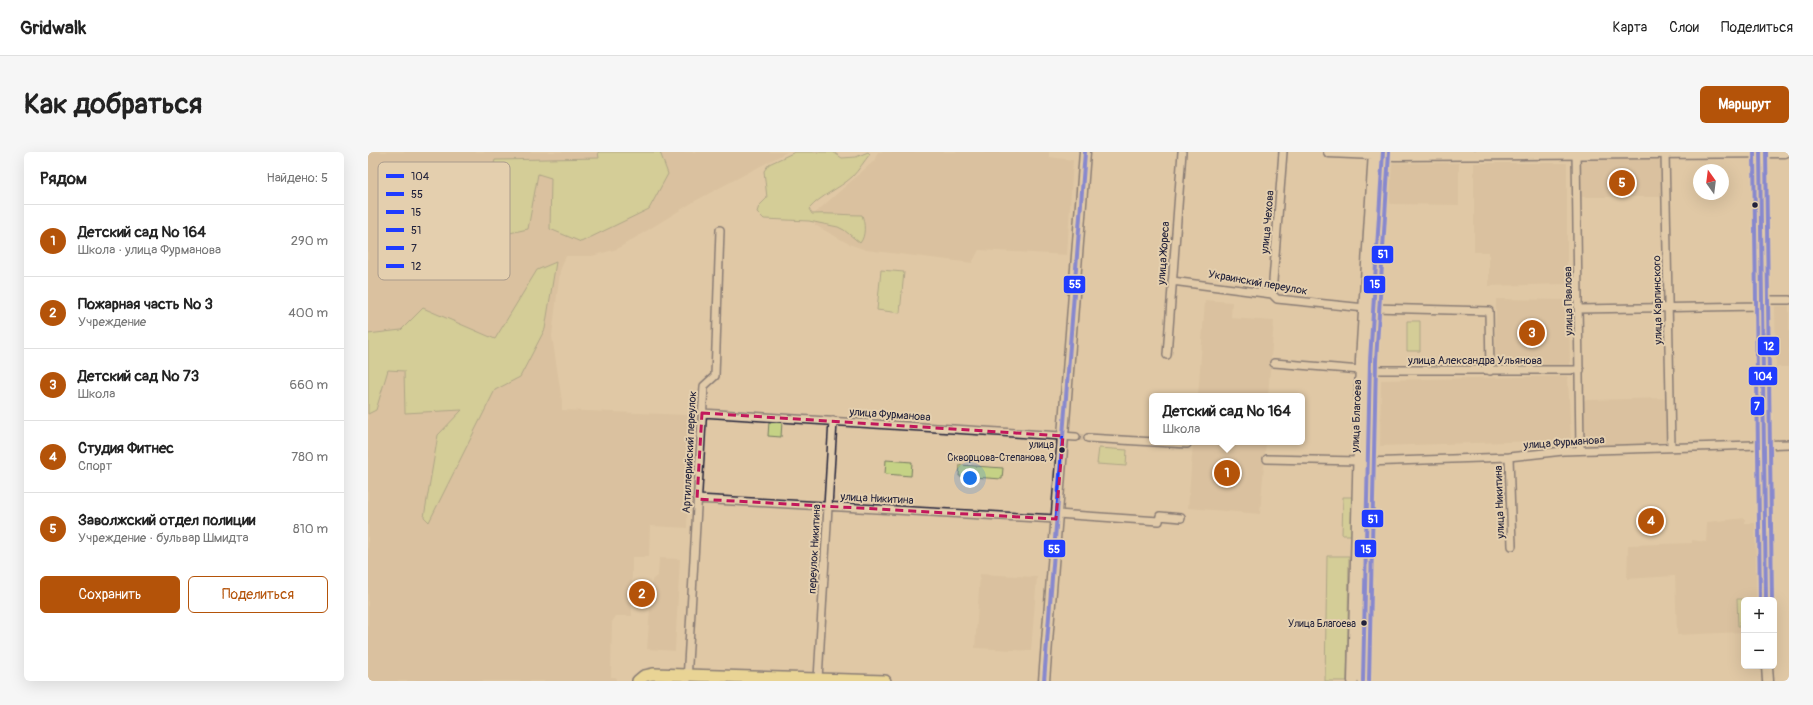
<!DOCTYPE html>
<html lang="ru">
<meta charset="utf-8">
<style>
body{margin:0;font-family:Pangolin,sans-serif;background:#f6f6f6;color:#222}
.controls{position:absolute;right:12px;bottom:12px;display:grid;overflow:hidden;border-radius:6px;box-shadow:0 4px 16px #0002}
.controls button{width:36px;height:36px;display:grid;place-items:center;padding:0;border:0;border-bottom:1px solid #e0e0e0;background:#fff;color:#222;font:20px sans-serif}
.compass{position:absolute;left:1325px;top:12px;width:36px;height:36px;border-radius:50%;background:#fff;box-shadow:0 4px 16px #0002;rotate:346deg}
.you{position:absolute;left:602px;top:326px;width:14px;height:14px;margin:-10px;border:3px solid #fff;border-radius:50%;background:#1a73e8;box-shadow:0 0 0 6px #1a73e833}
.badge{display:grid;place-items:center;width:26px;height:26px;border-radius:50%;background:#b45309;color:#fff;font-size:13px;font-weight:700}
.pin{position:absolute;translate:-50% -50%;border:2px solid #fff;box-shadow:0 1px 4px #0006}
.popup{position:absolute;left:781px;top:241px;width:156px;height:52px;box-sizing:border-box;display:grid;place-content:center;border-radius:6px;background:#fff;filter:drop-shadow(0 1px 3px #0005);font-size:13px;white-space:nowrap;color:#767676}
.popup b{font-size:15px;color:#222}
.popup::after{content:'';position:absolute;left:50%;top:100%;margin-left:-8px;border:8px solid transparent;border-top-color:#fff}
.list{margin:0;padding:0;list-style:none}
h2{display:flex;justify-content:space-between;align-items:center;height:52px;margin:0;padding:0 16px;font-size:17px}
h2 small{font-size:13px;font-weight:400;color:#767676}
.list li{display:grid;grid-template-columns:26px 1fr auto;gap:12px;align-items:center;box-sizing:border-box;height:72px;padding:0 16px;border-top:1px solid #e0e0e0}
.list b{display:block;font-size:15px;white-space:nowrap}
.list p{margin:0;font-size:13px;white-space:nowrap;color:#767676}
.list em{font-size:13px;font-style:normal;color:#767676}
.actions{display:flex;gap:8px;padding:12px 16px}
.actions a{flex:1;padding:9px 0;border:1px solid #b45309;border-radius:6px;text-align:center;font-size:14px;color:#b45309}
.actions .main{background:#b45309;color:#fff}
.map{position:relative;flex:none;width:1421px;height:529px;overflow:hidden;border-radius:6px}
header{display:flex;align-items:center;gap:24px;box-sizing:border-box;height:56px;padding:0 20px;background:#fff;border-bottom:1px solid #e0e0e0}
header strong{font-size:19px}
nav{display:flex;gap:22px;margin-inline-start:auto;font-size:14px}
.intro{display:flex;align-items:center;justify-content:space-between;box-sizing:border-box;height:96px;padding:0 24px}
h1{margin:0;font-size:28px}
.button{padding:10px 18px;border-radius:6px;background:#b45309;color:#fff;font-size:14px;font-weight:700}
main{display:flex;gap:24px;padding:0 24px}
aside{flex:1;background:#fff;border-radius:6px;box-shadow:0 4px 16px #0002}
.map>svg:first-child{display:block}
.built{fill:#d3b997}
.green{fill:#c5d285;stroke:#747a60}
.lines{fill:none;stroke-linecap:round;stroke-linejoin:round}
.street-tunnel{stroke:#baa790;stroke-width:7;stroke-dasharray:7 3.5;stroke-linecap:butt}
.street-casing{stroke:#22223b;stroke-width:10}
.secondary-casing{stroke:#22223b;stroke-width:13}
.primary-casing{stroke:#22223b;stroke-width:14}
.street{stroke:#e4cfae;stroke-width:7}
.secondary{stroke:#e4cfae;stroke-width:10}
.primary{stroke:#f4e382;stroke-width:11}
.bus-1-casing{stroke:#e4cfae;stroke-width:7}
.bus-2-casing{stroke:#e4cfae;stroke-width:7}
.bus-3-casing{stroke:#e4cfae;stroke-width:7}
.bus-4-casing{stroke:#e4cfae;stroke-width:7}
.bus-5-casing{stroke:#e4cfae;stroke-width:7}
.bus-6-casing{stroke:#e4cfae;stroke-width:7}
.bus-1{stroke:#1f3bff;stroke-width:4}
.bus-2{stroke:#1f3bff;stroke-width:4}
.bus-3{stroke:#1f3bff;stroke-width:4}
.bus-4{stroke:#1f3bff;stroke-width:4}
.bus-5{stroke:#1f3bff;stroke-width:4}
.bus-6{stroke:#1f3bff;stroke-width:4}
.marked{fill:none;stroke:#c2185b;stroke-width:3;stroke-dasharray:8 5;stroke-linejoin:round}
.bus-dot{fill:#22223b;stroke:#e4cfae;stroke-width:1.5}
.labels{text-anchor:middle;stroke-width:4;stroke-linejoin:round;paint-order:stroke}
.bus-label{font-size:10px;fill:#22223b;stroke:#e4cfae;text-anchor:end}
.street-label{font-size:11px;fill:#22223b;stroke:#e4cfae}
.key{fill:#e4cfae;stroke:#aa9b8c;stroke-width:1}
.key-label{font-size:11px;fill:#22223b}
.line-badge{stroke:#e4cfae;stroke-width:1.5}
.badge-label{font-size:11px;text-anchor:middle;font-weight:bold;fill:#fff}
</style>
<header>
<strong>Gridwalk</strong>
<nav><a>Карта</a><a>Слои</a><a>Поделиться</a></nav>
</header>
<div class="intro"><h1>Как добраться</h1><a class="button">Маршрут</a></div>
<main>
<aside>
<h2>Рядом<small>Найдено: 5</small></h2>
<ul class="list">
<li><span class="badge">1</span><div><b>Детский сад № 164</b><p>Школа · улица Фурманова</p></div><em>290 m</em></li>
<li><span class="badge">2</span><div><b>Пожарная часть № 3</b><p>Учреждение</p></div><em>400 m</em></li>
<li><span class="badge">3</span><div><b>Детский сад № 73</b><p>Школа</p></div><em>660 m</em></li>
<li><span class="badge">4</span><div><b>Студия Фитнес</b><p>Спорт</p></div><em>780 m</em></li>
<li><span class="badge">5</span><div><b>Заволжский отдел полиции</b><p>Учреждение · бульвар Шмидта</p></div><em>810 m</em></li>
</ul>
<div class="actions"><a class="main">Сохранить</a><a>Поделиться</a></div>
</aside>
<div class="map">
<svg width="1421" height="529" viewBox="0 0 1421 529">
<rect width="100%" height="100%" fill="#e0c8a5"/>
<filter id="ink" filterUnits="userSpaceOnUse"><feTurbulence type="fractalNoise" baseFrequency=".025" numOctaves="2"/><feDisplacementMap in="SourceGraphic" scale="8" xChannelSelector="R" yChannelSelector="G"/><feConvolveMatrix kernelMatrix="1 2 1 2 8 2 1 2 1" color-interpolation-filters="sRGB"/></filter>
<g filter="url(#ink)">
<path class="built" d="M0,0H419L327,49L249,97L224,104H198L192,119L184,184L194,249V258L322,263L319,376L282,374L281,405H264V464H248L244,470L243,525H248V529H0Z
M510,0H681V5L705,8L699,103L611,98L604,111L498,98L481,92L447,73V61L506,9Z
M1294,6V45H1212L1211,7Z
M1023,11H1091V53L1020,52Z
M1106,11H1199V132L1121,134V100H1106Z
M1128,147L1201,148L1202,214H1127Z
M837,148L864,150L863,166L906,169L900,244H830Z
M1407,154H1421V215H1408Z
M1200,224L1203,288L1012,294L1013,228Z
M1299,246L1300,293L1216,294V248Z
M825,290H898L892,362L820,356Z
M1377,366V371H1388L1389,448H1376V480L1309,483L1307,424L1259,427L1260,393L1324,391V388L1338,390L1339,370Z
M291,406L312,407L307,499L279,497L284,428L290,423Z
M612,422L669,425L663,499L607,496Z"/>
<path class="green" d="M230,0H292L300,22L281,57L213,90L182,77L183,26L170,22L160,77L105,89L127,8L231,6Z
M427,0H465L474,6L488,5L500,0L502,2C496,9 491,18 484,25C471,37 453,43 441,57L444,62C461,61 477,63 494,63C497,71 498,84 492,91L476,78L470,75L441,69L396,67L389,60L391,54L399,46L396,19L401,12Z
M188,110L177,177L152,225L127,238L61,370L56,365L70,283L94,258L37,261L36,219L20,218L8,258L0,262V182L33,178L55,156L127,187L169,118Z
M513,118L536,120L532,161L509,158Z
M1039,169H1052V199H1039Z
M401,269H414L413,285L400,284Z
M731,296L759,298L758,314L729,312Z
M518,308L544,310L543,324L517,322Z
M592,313L635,316L634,327L591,324Z
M975,345H984L983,383H974Z
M959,404H981L979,529H957Z
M1369,447H1383V448H1376V474H1370Z"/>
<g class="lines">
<path class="street-tunnel" d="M708,285L720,286"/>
<g class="street-casing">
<path id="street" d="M1208,0L1212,298
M1297,0L1303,295
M804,129L904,142L909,147L997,156
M904,142L915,0
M1394,148H1421
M1005,156L1121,159L1122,219
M1211,157L1394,154
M799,203L814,0
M906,211L993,218
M1002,218H1212
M334,261L708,285
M720,286L819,292
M1141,305L1144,394
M899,307L990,309
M998,310L1141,305L1195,299L1421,292
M329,347L688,367
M689,362L791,369L792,364L813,366
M450,527L465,269
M319,529L336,234L347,224L352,78"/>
</g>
<g class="secondary-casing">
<path id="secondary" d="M961,0L1027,3L1417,0
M1392,0L1398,448
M1399,514L1400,529
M676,529L717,0
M985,529L993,208L1006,0
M995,529L1002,209L1015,0"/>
</g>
<g class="primary-casing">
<path id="primary" d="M270,529L276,524L285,522L517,529"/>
</g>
<use href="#street" class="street"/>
<use href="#secondary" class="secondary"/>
<use href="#primary" class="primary"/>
<g class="bus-1-casing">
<path id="bus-1" d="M1392,0L1398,448"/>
</g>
<g class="bus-2-casing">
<path id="bus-2" d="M676,529L717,0"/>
</g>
<g class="bus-3-casing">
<path id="bus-3" d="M995,529L1002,209L1015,0"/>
</g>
<g class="bus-4-casing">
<path id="bus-4" d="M1001,529L1008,209L1021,0"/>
</g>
<g class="bus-5-casing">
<path id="bus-5" d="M1386,0L1392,448"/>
</g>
<g class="bus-6-casing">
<path id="bus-6" d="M1398,0L1404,448"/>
</g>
<use href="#bus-1" class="bus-1"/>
<use href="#bus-2" class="bus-2"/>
<use href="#bus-3" class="bus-3"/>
<use href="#bus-4" class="bus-4"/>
<use href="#bus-5" class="bus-5"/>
<use href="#bus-6" class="bus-6"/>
</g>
</g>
<path d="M0 0H1421V529H0ZM334,261L695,284L688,367L329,347Z" fill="#e0c8a5" fill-opacity=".55" fill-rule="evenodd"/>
<path class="marked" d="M334,261L695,284L688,367L329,347Z"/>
<g class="bus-dot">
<circle cx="1387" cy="53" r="3.5"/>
<circle cx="694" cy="298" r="3.5"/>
<circle cx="996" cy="471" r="3.5"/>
</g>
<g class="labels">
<g class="bus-label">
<text x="686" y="296">улица<tspan x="686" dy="13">Скворцова-Степанова, 9</tspan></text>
<text x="988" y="475">Улица Благоева</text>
</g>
<g class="street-label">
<text transform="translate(899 70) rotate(-85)" y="4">улица Чехова</text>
<text transform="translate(795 101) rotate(-86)" y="4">улица Жореса</text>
<text transform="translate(890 130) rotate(10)" y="4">Украинский переулок</text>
<text transform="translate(1289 148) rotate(-91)" y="4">улица Карпинского</text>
<text transform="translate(1200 149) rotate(-91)" y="4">улица Павлова</text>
<text x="1107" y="212">улица Александра Ульянова</text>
<text transform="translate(522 262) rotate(4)" y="4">улица Фурманова</text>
<text transform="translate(988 264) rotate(-88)" y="4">улица Благоева</text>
<text transform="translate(1196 290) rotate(-4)" y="4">улица Фурманова</text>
<text transform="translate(321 300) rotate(-87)" y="4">Артиллерийский переулок</text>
<text transform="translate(509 346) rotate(3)" y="4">улица Никитина</text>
<text transform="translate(1131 350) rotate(-92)" y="4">улица Никитина</text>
<text transform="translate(446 397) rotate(-87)" y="4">переулок Никитина</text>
</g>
</g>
<rect x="10" y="10" width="132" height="118" rx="6" class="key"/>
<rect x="18" y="22" width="18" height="4" fill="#1f3bff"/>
<rect x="18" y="40" width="18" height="4" fill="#1f3bff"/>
<rect x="18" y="58" width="18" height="4" fill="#1f3bff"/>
<rect x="18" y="76" width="18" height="4" fill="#1f3bff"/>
<rect x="18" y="94" width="18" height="4" fill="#1f3bff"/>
<rect x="18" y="112" width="18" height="4" fill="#1f3bff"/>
<g class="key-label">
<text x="43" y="28">104</text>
<text x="43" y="46">55</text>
<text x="43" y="64">15</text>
<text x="43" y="82">51</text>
<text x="43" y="100">7</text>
<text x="43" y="118">12</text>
</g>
<g class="line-badge">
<rect x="1003" y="93" width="23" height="19" rx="4" fill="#1f3bff"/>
<rect x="995" y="123" width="23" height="19" rx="4" fill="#1f3bff"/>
<rect x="695" y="123" width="23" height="19" rx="4" fill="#1f3bff"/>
<rect x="1389" y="184" width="23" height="20" rx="4" fill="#1f3bff"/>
<rect x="1380" y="214" width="30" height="20" rx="4" fill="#1f3bff"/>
<rect x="1382" y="244" width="15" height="20" rx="4" fill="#1f3bff"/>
<rect x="993" y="357" width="23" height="19" rx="4" fill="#1f3bff"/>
<rect x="986" y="387" width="23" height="19" rx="4" fill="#1f3bff"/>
<rect x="675" y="387" width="23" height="19" rx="4" fill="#1f3bff"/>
</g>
<g class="badge-label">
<text x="1015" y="106">51</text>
<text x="1007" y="136">15</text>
<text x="707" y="136">55</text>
<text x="1401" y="198">12</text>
<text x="1395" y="228">104</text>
<text x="1389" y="258">7</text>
<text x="1005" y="371">51</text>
<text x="998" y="401">15</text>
<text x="686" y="401">55</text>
</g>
</svg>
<div class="controls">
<button>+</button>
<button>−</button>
</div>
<svg class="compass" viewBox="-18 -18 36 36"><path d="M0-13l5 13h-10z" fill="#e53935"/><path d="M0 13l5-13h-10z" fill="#767676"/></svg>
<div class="you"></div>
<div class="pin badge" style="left:859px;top:321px">1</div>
<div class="popup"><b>Детский сад № 164</b>Школа</div>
<div class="pin badge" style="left:274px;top:442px">2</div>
<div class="pin badge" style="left:1164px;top:181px">3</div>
<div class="pin badge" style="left:1283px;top:369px">4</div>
<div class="pin badge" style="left:1254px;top:31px">5</div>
</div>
</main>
